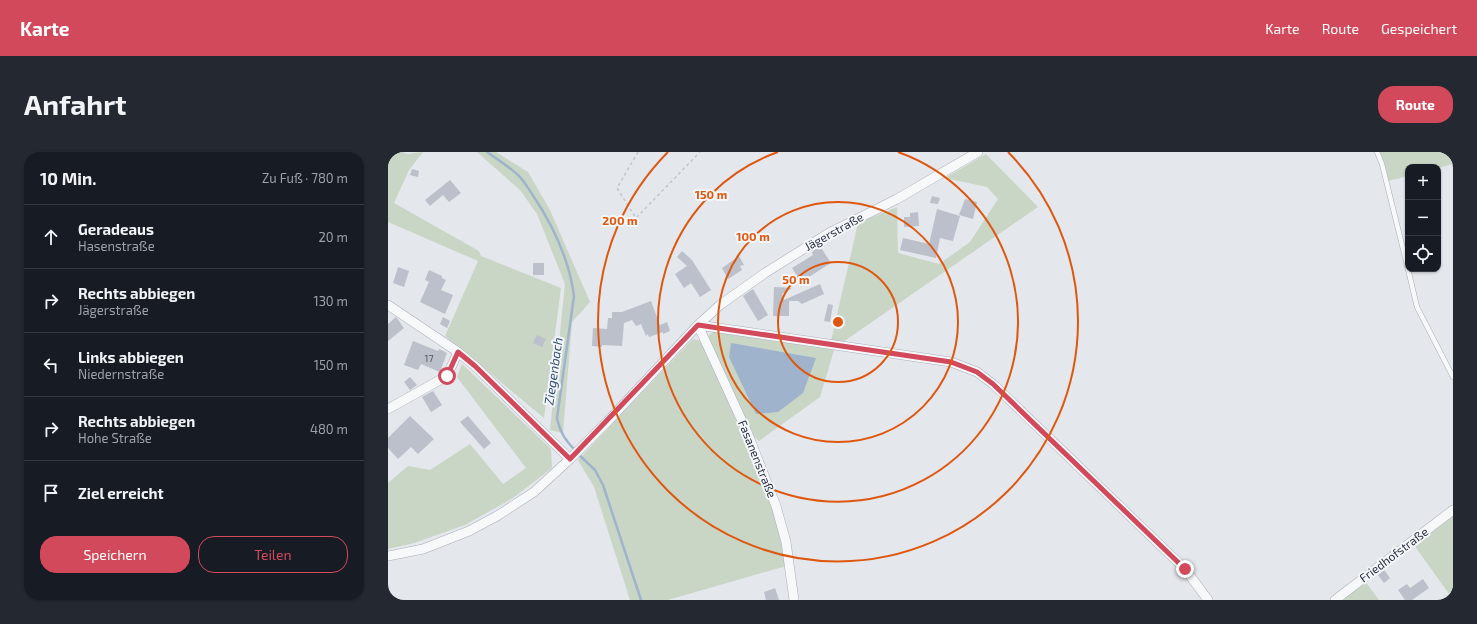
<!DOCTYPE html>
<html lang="de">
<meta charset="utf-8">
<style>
body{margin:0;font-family:"Exo 2",sans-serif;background:#242831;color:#f1f3f6}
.controls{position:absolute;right:12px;top:12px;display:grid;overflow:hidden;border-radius:8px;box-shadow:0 1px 3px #0004}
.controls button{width:36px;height:36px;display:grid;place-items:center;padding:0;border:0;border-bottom:1px solid #363941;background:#171b24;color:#f1f3f6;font:20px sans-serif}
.stop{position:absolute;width:12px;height:12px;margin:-9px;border:3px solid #d1495b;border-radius:50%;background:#fff}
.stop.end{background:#d1495b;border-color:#fff;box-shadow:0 1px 4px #0008}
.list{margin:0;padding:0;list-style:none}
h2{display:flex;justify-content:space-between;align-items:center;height:52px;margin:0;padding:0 16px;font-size:17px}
h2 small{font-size:13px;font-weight:400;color:#9ea1a6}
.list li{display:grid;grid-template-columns:26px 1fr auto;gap:12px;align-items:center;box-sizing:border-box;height:64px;padding:0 16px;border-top:1px solid #363941}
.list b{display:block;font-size:15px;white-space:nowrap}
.list p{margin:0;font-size:13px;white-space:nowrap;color:#9ea1a6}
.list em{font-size:13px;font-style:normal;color:#9ea1a6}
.actions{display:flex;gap:8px;padding:12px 16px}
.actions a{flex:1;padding:9px 0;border:1px solid #d1495b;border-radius:16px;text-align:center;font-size:14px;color:#d1495b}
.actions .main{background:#d1495b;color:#fff}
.icon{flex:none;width:22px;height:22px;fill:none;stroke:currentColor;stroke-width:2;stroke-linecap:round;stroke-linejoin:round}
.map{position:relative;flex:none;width:1065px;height:448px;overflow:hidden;border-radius:16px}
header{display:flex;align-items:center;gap:24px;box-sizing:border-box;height:56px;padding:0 20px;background:#d1495b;color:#fff}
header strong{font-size:19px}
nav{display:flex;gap:22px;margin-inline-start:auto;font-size:14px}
.intro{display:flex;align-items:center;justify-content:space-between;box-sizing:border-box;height:96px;padding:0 24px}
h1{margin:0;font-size:28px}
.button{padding:10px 18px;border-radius:16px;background:#d1495b;color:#fff;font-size:14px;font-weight:700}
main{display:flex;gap:24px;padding:0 24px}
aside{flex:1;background:#171b24;border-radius:16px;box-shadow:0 1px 3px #0004}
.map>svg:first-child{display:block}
.green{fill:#c9d6c5}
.water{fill:#9fb4cc}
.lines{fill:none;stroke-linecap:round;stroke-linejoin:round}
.stream{stroke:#9fb4cc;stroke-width:2.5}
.building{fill:#bbc0ca}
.lane-casing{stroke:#a9aeb7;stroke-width:5.5}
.street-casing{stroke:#a9aeb7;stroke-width:10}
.path{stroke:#c2c5cb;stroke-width:1.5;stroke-dasharray:3 3;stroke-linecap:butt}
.lane{stroke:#f7f8fa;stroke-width:4.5}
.street{stroke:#f7f8fa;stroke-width:9}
.route{stroke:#d1495b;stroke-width:5}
.ring{fill:none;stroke:#df570f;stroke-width:2}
.labels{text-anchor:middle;stroke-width:4;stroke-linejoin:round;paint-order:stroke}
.number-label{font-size:10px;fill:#4f5766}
.street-label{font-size:12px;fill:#2b3445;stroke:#f4f6f9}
.water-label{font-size:13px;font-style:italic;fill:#34527a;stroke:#f4f6f9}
.centre{fill:#df570f;stroke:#f4f6f9;stroke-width:2}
.ring-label{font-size:12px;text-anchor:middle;font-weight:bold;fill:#df570f;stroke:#f4f6f9;stroke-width:4;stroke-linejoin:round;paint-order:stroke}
</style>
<header>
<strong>Karte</strong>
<nav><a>Karte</a><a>Route</a><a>Gespeichert</a></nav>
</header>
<div class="intro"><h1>Anfahrt</h1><a class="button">Route</a></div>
<main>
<aside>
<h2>10 Min.<small>Zu Fuß · 780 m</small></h2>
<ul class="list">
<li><svg class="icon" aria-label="ahead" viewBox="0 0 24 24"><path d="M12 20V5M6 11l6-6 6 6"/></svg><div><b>Geradeaus</b><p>Hasenstraße</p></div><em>20 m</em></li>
<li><svg class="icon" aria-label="right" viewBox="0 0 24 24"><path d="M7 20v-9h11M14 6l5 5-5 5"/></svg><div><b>Rechts abbiegen</b><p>Jägerstraße</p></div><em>130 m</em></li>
<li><svg class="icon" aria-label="left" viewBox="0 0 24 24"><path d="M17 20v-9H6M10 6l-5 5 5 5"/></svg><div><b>Links abbiegen</b><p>Niedernstraße</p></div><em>150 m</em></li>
<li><svg class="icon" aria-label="right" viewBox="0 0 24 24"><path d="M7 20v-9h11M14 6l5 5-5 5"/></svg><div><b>Rechts abbiegen</b><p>Hohe Straße</p></div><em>480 m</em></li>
<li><svg class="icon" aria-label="arrive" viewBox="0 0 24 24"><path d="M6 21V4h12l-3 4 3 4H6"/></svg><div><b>Ziel erreicht</b></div></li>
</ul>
<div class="actions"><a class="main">Speichern</a><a>Teilen</a></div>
</aside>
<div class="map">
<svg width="1065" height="448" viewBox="0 0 1065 448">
<rect width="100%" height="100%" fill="#e4e7ec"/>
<path class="green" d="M0,0H15L18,2L35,0L21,18L6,51L91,99L93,104L173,136L156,266L57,184L90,109L0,70Z
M89,0H108L140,20L162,58L202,150L184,170L175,281L162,278L177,132L149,62L132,38Z
M992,0H1065V12L1050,16L1020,15V24L1000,29Z
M598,2L650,55L455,190L443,189L470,71L509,55L510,101L551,112L582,90L610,47L599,35L557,26Z
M326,179L447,195L432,245L371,289L365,284L320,184Z
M305,187L314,189L385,355L398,414L280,448H242L206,335L190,308Z
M74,212L163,297L164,316L125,346L77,373L26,391L0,397V331L20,314L42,318L82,292L115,332L138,316L69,225Z
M1065,363V448H1054L1061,442L1026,393Z
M977,429L991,448H952Z"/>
<path class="water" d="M343,191L428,206L415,241L390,260L368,262L341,205Z"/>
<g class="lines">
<path class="stream" d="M99,0C110,8 122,15 131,24C136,29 140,36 144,42C165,73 181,106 186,144L169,266C172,280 177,288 187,298
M190,302L207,318L215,333L253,448"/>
</g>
<path class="building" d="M24,17L31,19L30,25L22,23Z
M62,28L73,41L61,50L55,43L42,54L37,48Z
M544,44L552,46L550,52L542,51Z
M577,47L589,50L585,67L571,63Z
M549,57L572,64L565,89L552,86L548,106L512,98L515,86L541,92Z
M530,60L531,74L516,75V65H522V61Z
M432,94L443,111L413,130L404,116L425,103L424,100Z
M294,99L304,108L323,138L312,145L303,131L296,136L287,122L299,114L289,105Z
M351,104L356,113L352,114L354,118L340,127L334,116Z
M145,111H156V123H145Z
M10,115L21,119L16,135L5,131Z
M41,118L54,124V126L58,128L53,138L65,143L57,162L32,150L41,130L37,128Z
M432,132L436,142L414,152L410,149H401V164H385L386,135L404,136L394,142L396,148Z
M365,137L380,163L370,169L355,144Z
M263,149L272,173L279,170L282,179L275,182V180L261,185L260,182L258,184L253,172L248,174L244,168L236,171L234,194L214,193V195L204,194L205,176L219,177L220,166H224V160H234Z
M440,152L445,153L442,170L436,169Z
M8,165L16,176L0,189V172Z
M55,165L62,169L59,176L52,172Z
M149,183L158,187L154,195L145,191Z
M25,189L50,199L51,197L59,201L52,220L33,212L30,218L16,213Z
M22,225L29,233L22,238L16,230Z
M45,239L54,253L43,260L34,245Z
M22,264L46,287L30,302L23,295L10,307L0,296V286Z
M80,264L103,291L96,297L72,270Z
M996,418L1002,426L996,431L990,423Z
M1035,427L1041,436L1024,448H1017L1010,438L1019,432L1022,436Z
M387,436L391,448H378L376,440Z"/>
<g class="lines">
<g class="lane-casing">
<path id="lane" d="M989,0L994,12L1020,117
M1020,117L1029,155L1065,225"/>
</g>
<g class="street-casing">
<path id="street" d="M0,153L70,200L87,214L182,307
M310,173L563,210L589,220L605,232L797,417L820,448
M310,173L359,280L388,354L398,390L406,448
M0,257L59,224L70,200
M0,404L35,397L81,379L109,364L146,340L182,307L221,268L310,173L332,153L377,121L441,81L509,47L590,0
M947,448L1065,358"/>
</g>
<path class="path" d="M250,0L229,36L248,66L312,0"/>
<use href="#lane" class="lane"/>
<use href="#street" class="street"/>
</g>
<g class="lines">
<path class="route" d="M59,224L70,200L87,214L182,307L310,173L563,210L589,220L605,232L797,417"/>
</g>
<g class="ring">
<circle cx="450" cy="170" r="60"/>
<circle cx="450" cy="170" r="120"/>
<path d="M510 0A180 180 0 1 1 390 0"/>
<path d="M620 0A240 240 0 1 1 280 0"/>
</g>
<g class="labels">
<g class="number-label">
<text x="41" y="210">17</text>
</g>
<g class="street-label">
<text transform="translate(446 80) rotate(-29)" y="4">Jägerstraße</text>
<text transform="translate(369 307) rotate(68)" y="4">Fasanenstraße</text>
<text transform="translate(1006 403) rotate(-37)" y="4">Friedhofstraße</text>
</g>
<g class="water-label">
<text transform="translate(165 219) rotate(-82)" y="5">Ziegenbach</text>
</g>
</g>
<circle cx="450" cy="170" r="6" class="centre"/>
<g class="ring-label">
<text x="323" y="47">150 m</text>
<text x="232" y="73">200 m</text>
<text x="365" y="89">100 m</text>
<text x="408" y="132">50 m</text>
</g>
</svg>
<div class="controls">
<button>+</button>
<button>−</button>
<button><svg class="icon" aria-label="locate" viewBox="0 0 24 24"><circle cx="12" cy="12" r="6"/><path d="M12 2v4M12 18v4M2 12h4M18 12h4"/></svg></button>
</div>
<div class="stop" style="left:59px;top:224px"></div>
<div class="stop end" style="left:797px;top:417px"></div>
</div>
</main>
